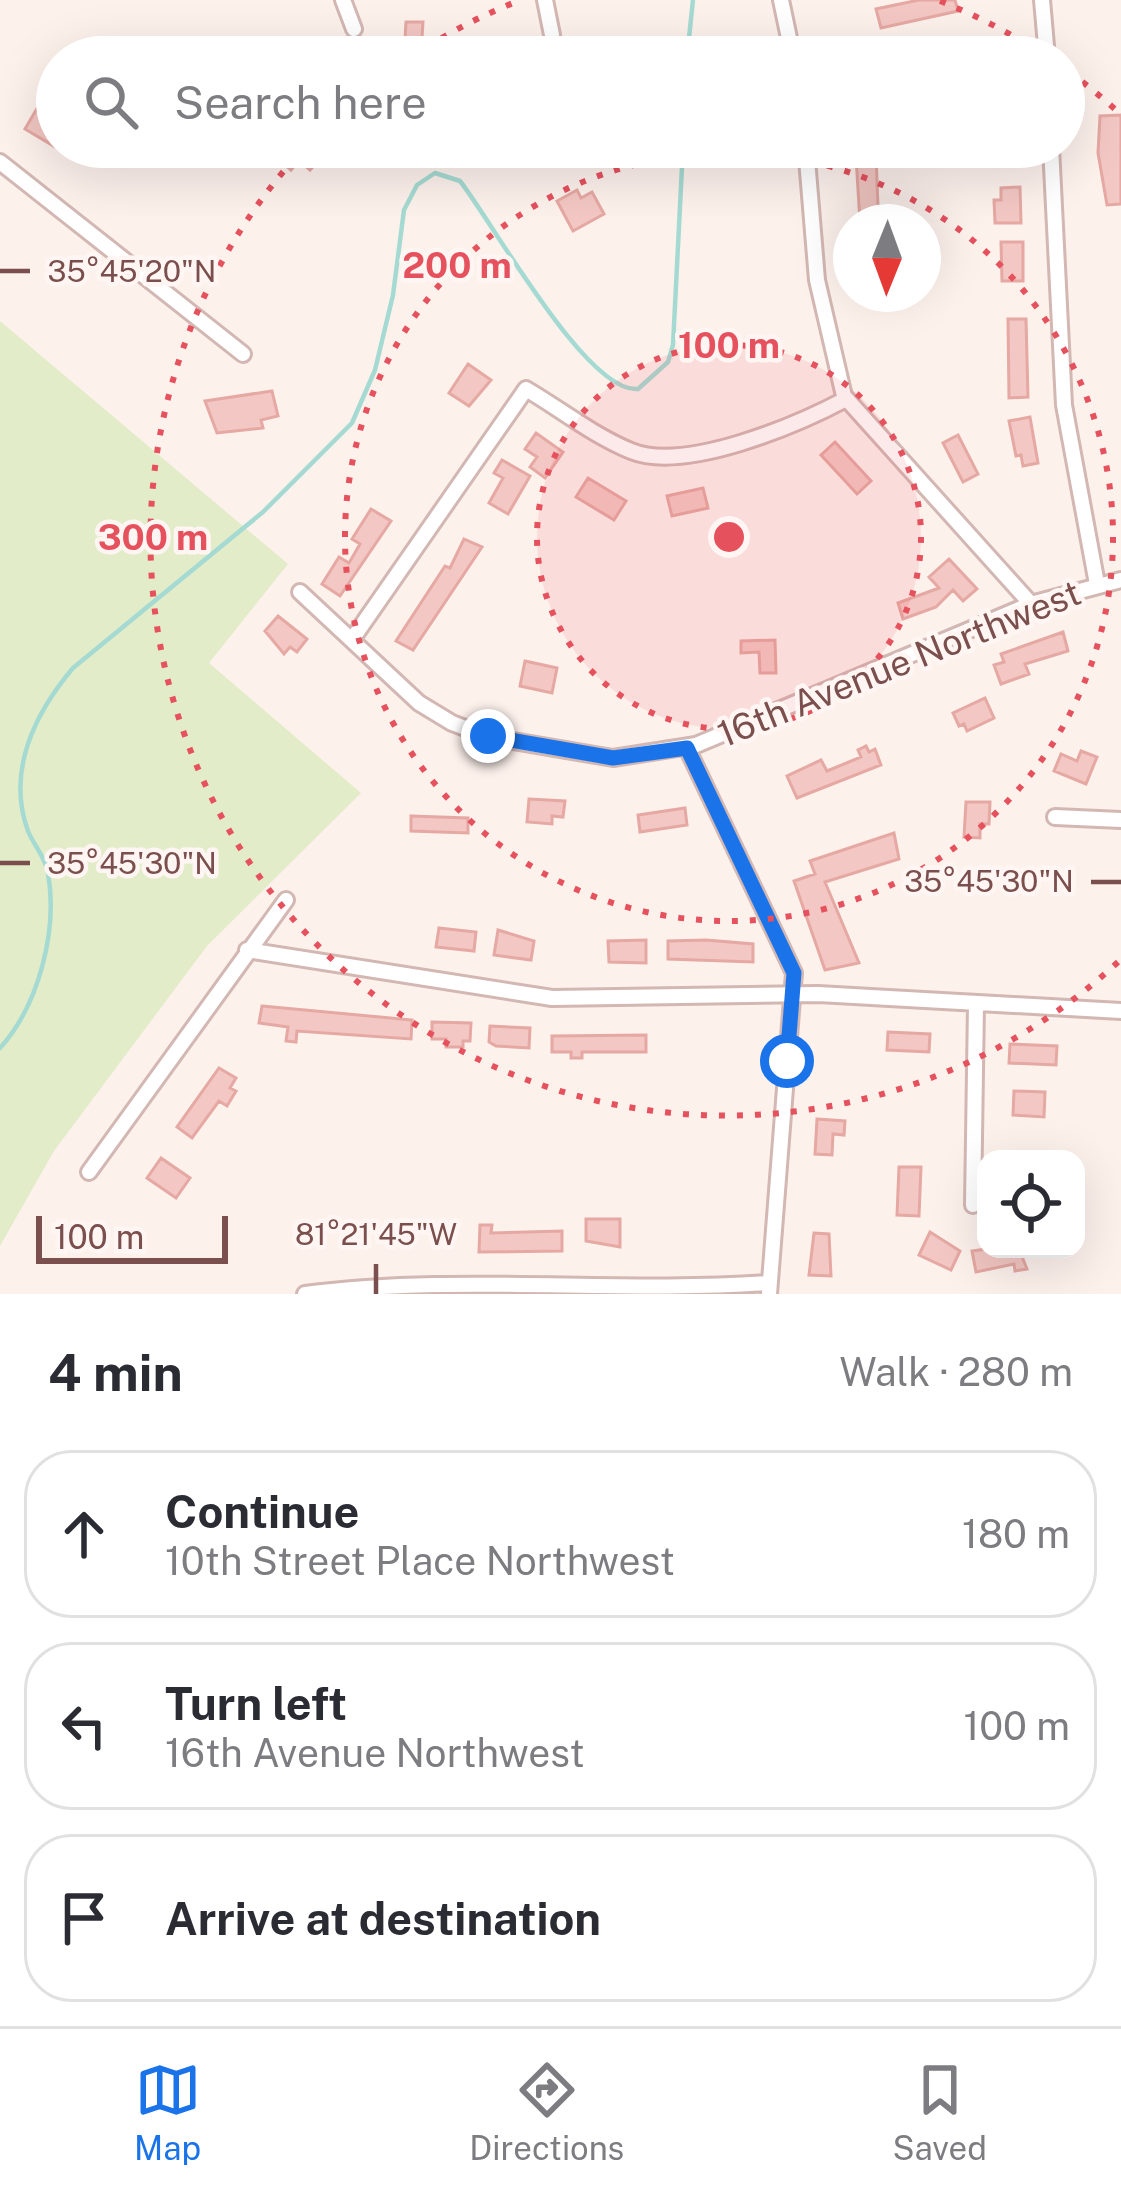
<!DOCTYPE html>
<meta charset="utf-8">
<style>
body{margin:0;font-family:"Public Sans",sans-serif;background:#f7f7f7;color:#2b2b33}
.controls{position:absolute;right:36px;bottom:36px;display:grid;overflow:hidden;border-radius:24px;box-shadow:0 12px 48px #0002}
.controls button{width:108px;height:108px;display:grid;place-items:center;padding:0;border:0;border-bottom:3px solid #e1e1e2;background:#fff;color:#2b2b33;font:60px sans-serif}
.compass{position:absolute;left:833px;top:204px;width:108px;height:108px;border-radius:50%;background:#fff;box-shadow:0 12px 48px #0002;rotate:181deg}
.scale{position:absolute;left:36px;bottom:30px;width:192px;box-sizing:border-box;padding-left:12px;border:6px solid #7a4f4d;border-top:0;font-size:33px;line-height:42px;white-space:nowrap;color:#7a4f4d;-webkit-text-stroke:9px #fff6f3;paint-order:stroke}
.stop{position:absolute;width:36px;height:36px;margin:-27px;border:9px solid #1a73e8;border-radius:50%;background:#fff}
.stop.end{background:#1a73e8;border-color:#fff;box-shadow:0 3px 12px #0008}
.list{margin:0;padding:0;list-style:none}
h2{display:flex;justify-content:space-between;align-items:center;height:156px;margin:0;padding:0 48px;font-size:51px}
h2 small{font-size:39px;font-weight:400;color:#7c7c81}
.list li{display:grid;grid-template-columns:78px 1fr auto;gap:36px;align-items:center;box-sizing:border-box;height:168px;margin:0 24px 24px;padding:0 24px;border:3px solid #e1e1e2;border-radius:48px}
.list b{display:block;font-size:45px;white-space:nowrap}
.list p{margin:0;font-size:39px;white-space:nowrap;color:#7c7c81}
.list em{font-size:39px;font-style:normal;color:#7c7c81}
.icon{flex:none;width:66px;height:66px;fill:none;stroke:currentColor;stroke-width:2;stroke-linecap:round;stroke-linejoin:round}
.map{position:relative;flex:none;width:1121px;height:1294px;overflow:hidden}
.search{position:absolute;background:#fff;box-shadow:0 12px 48px #0002;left:36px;right:36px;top:36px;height:132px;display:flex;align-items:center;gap:30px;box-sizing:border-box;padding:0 42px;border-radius:66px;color:#7c7c81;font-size:45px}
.sheet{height:732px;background:#fff}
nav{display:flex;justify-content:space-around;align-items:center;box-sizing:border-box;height:168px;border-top:3px solid #e1e1e2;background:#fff;font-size:33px;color:#7c7c81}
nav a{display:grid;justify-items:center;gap:6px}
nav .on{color:#1a73e8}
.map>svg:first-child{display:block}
.green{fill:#e2ecc9}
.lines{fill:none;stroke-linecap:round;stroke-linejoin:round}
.stream{stroke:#a5dad2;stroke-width:4.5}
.building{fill:#f3c7c3;stroke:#e6a8a3;stroke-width:3}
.minor-casing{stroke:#d3b7b3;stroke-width:20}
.minor{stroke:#fff;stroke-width:14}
.route{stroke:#1a73e8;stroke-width:15}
.ticks{fill:none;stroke:#7a4f4d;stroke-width:4.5}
.ring{fill:none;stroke:#e6515e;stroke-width:6;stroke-dasharray:6 12}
.labels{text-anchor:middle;stroke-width:9;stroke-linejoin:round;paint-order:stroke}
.street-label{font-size:36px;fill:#7a4f4d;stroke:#fff6f3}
.ticks-label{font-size:30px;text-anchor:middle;fill:#7a4f4d;stroke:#fff6f3;stroke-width:9;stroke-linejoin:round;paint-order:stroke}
.centre{fill:#e6515e;stroke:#fff6f3;stroke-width:6}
.ring-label{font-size:36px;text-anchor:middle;font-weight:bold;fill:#e6515e;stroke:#fff6f3;stroke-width:9;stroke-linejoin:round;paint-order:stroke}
</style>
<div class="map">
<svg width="1121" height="1294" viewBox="0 0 1121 1294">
<rect width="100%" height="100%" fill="#fdf1ec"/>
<path class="green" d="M0,321L288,564L209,663L361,793L207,946L54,1151L0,1246Z"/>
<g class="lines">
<path class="stream" d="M687,57L693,0
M0,1048C39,1005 58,930 48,873C45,856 34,846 28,831C6,771 35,713 73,668L263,512L352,423L375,370L393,295L404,210L417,185L435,173L460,181C493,223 587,394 638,389L668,362L673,345L683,147"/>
</g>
<path class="building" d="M919,0H955L958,11L881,28L876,9Z
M406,22H423L422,38L446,39V57L391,56L392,39H405Z
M39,105L57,115V148L25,129Z
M1121,115V204L1107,205L1098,153L1100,116Z
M283,147H330L310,170L299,160L291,170L275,156Z
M876,156L878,206H885L886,222H860L856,157Z
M1020,187L1021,223H995L994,200H1001V188Z
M577,190L581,198L592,192L604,214L573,231L557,201Z
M1001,242H1023V281H1002Z
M1008,319H1026L1028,397L1009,398Z
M468,364L491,380L469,406L449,393Z
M272,391L278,416L261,420L263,428L217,433L205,401Z
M1030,417L1038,463L1023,466L1021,455L1016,456L1009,421Z
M536,433L563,452L545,478L530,467L537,457L525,449Z
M958,435L978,474L963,482L943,443Z
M835,442L871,481L857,494L821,455Z
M502,460L530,476L508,514L489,503L503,478L494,473Z
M588,478L626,501L614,520L576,497Z
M703,488L708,508L672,516L667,496Z
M371,509L391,521L340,596L322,584L339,557L349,563L360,544L352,539Z
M464,539L482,547L413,650L396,641L445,566L450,568Z
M949,559L977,589L963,601L953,590L936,607L903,619L898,603L939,588L929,577Z
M278,616L307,639L297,652L290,647L284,654L265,631Z
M1063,632L1068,651L1025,664L1029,674L1001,684L994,665L1004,662L1001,654Z
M775,640L776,673H760L759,652L741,653V641Z
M525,661L557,668L552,693L520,686Z
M985,698L994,718L967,731L964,724L959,726L953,713Z
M866,746L869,752L875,749L881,765L797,798L787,776L821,760L827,771L861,757L858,750Z
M1081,751L1097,757L1086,784L1054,771L1061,754L1077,761Z
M529,799L565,801L563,817L552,816V824L527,822Z
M966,802H990L989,824H980V838L964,837Z
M685,808L687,825L640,832L638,815Z
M411,816L468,818V833L411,831Z
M894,833L899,859L825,882L859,963L825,970L794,881L815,874L810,861Z
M439,928L476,932L474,951L436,947Z
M498,930L534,941L531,960L494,955Z
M646,940V963L609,962L608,941Z
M706,940L753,944V962L668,959V941Z
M262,1006L412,1020L411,1039L297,1031L296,1042L286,1041L288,1027L259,1023Z
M432,1022L471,1023L470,1041H463V1047H446V1039H432Z
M490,1026L530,1028L529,1048L496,1046L489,1042Z
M888,1032L930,1034L929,1052L887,1050Z
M646,1035V1052H582V1058H571V1052H552V1036Z
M1010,1044L1057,1046L1056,1065L1009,1063Z
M219,1068L236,1078L230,1088L236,1091L227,1106L219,1101L192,1138L177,1127Z
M1014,1091L1045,1092L1044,1117L1013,1115Z
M817,1119L845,1121L844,1135L833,1134L832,1155L815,1154Z
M161,1158L190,1178L176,1198L147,1178Z
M899,1167H921L919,1216L897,1215Z
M586,1219H620V1247L586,1241Z
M480,1225H492L491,1233L562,1231V1251L479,1252Z
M930,1232L960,1251L951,1270L919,1255Z
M814,1233L829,1234L831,1276L809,1275Z
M986,1249H1019L1027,1269L1015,1271L1014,1264L976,1272L972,1251Z"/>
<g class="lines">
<g class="minor-casing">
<path id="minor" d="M343,0L354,29
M545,0L552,35
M781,0L793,57
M1042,0L1047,57
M806,147L817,280L844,396L1031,604
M1051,147L1064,405L1097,584
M0,162L243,354
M300,592L419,703L452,723L489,737L613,758L696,745L1031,604L1121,580
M353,638L526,389C560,409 594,436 631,451C685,473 797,425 846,399
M687,748L794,973L769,1294
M1055,817L1121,820
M247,950L552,998L818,994L1121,1011
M89,1172L286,900
M973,1205L976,1004
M305,1294C457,1274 616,1294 769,1283"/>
</g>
<use href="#minor" class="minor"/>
</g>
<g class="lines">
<path class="route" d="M488,736L613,758L687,748L794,973L787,1061"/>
</g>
<path class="ticks" d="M0,271H30M0,863H30M1091,882H1121M376,1294V1264"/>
<circle cx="729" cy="537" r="192" fill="#e6515e" fill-opacity=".12"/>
<g class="ring">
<circle cx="729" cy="537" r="192"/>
<circle cx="729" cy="537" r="384"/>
<path d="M1118 962A576 576 0 0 1 304 148M411 57A576 576 0 0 1 518 1M940 1A576 576 0 0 1 1047 57M1068 71A576 576 0 0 1 1118 112"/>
</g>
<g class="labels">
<g class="street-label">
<text transform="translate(899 663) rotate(-22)" y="13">16th Avenue Northwest</text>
</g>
</g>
<g class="ticks-label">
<text x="132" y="282">35°45'20"N</text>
<text x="132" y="874">35°45'30"N</text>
<text x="989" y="892">35°45'30"N</text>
<text x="376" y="1245">81°21'45"W</text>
</g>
<circle cx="729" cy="537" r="18" class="centre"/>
<g class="ring-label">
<text x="457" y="278">200 m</text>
<text x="729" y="358">100 m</text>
<text x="153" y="550">300 m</text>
</g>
</svg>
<div class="controls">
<button><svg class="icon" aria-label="locate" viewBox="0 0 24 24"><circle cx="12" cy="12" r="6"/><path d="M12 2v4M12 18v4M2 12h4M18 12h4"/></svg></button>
</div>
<svg class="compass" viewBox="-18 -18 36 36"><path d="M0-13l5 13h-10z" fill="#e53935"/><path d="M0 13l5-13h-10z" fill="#7c7c81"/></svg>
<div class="scale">100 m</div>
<div class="stop" style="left:787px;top:1061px"></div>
<div class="stop end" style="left:488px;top:736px"></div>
<div class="search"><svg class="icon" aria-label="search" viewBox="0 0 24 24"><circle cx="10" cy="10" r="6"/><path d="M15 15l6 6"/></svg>Search here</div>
</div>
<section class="sheet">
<h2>4 min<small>Walk · 280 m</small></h2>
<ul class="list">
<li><svg class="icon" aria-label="ahead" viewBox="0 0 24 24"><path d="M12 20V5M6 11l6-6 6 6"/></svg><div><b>Continue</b><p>10th Street Place Northwest</p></div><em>180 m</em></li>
<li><svg class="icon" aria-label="left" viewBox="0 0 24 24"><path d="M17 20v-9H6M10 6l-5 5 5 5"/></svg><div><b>Turn left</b><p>16th Avenue Northwest</p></div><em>100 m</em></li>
<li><svg class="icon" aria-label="arrive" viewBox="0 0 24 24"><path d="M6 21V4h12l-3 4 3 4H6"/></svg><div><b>Arrive at destination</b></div></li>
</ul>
</section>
<nav>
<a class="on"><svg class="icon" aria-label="map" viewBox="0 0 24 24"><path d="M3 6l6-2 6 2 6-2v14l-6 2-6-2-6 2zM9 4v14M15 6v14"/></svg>Map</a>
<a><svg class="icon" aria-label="directions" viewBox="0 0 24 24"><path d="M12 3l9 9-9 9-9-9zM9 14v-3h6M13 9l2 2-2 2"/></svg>Directions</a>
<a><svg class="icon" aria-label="saved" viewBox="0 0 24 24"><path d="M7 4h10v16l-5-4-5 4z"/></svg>Saved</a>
</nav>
